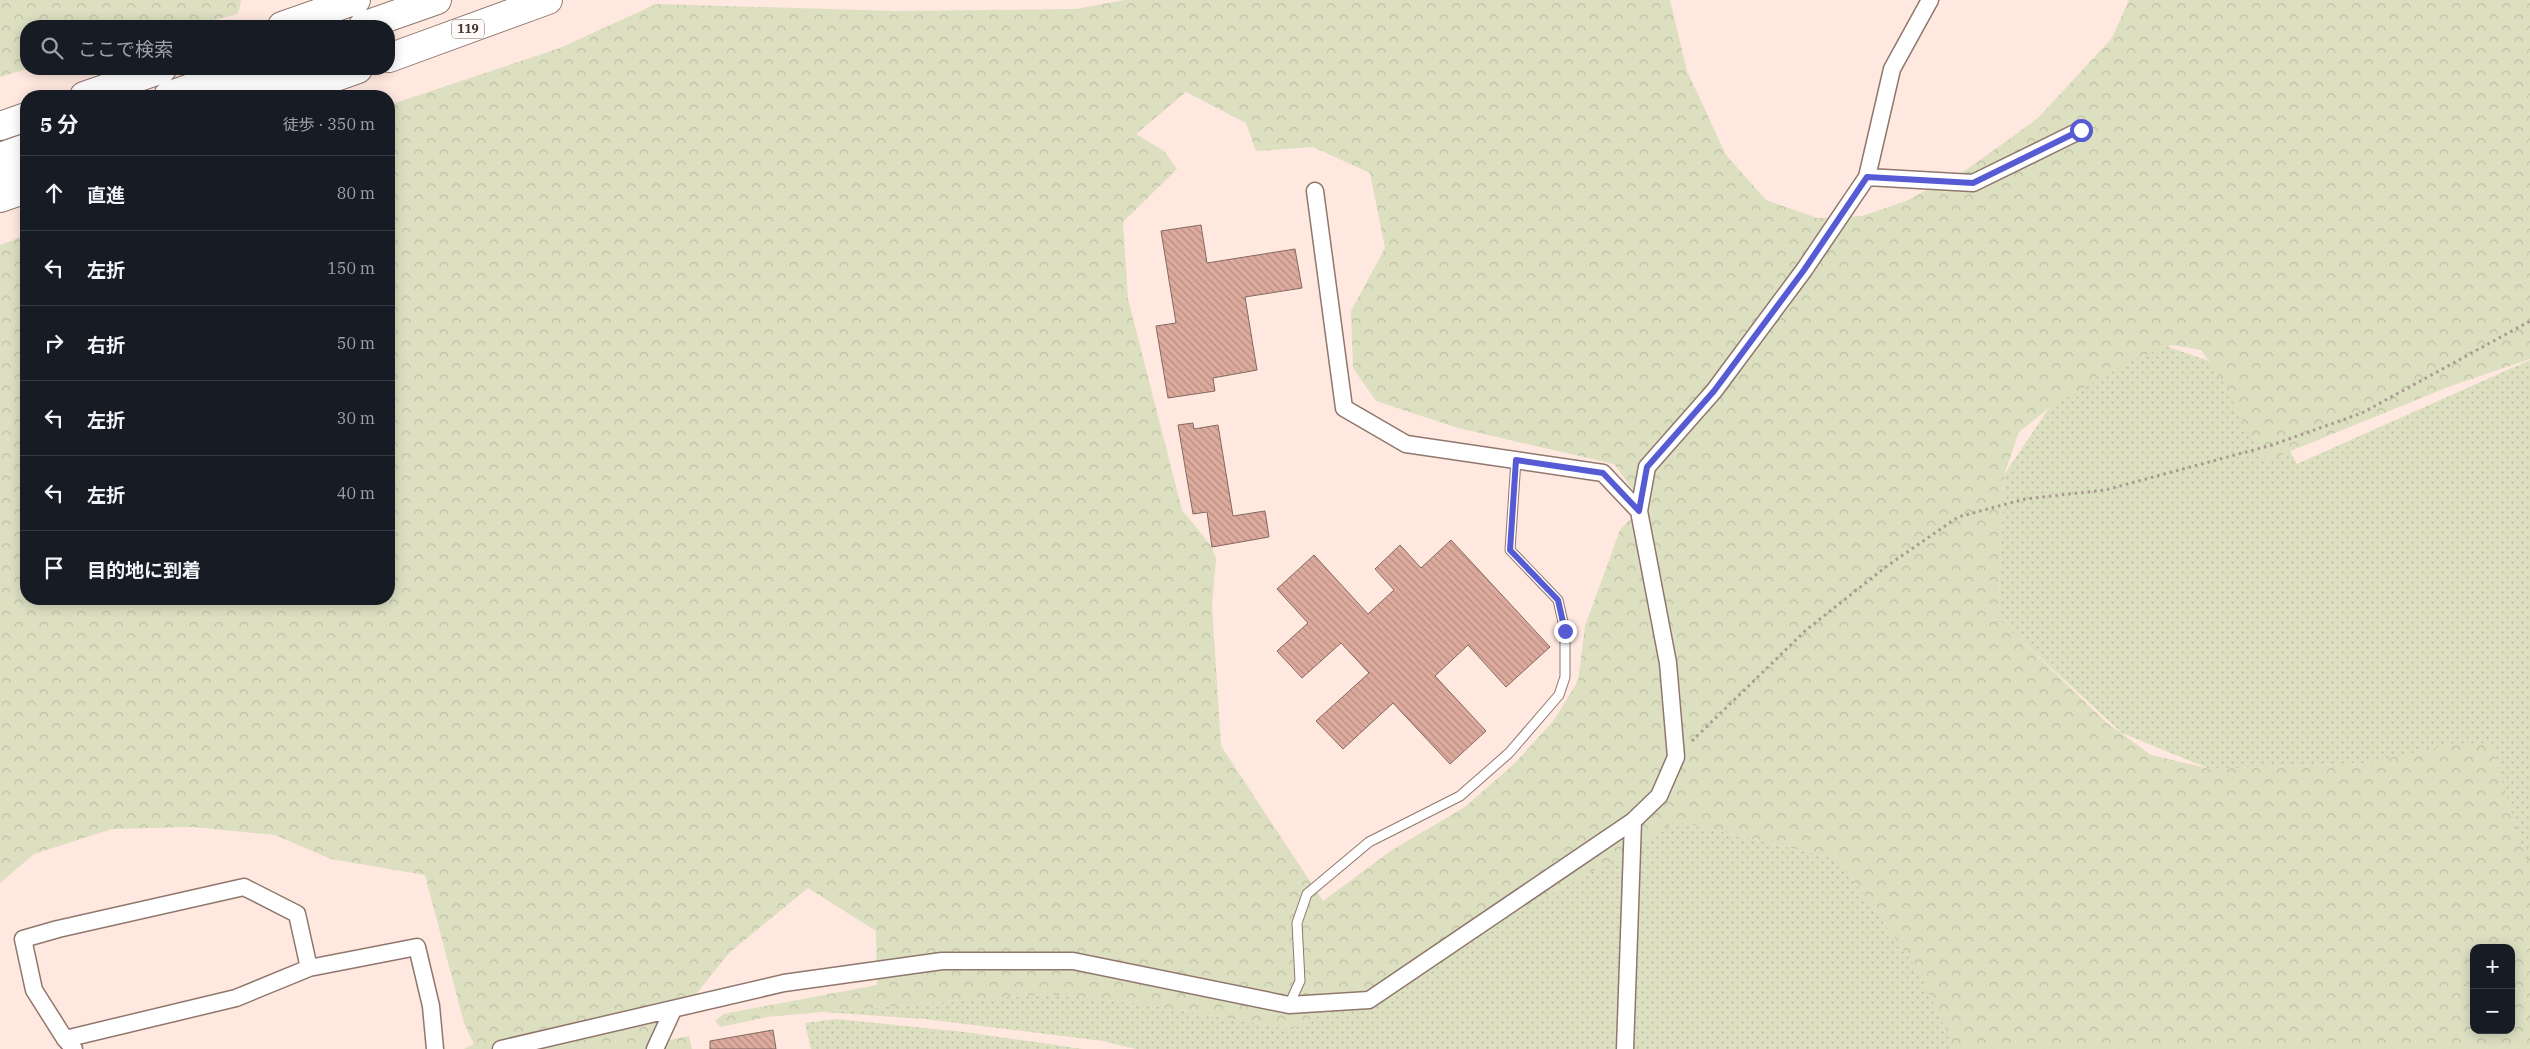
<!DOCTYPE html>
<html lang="ja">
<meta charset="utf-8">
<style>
body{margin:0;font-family:"IBM Plex Serif","Noto Sans JP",serif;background:#20242c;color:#f1f3f6}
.controls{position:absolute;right:15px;bottom:15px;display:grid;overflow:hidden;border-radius:10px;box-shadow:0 2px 12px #0003}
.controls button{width:45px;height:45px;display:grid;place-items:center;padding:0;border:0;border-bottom:1px solid #363941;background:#171b24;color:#f1f3f6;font:25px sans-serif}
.stop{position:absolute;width:15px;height:15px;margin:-11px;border:4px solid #565bd3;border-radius:50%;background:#fff}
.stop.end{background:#565bd3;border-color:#fff;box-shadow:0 1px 5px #0008}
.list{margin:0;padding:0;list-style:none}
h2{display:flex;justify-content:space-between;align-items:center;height:65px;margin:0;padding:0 20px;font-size:21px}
h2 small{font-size:16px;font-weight:400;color:#9ea1a6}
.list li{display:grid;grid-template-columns:32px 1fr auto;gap:15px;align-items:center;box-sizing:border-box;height:75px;padding:0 20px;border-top:1px solid #363941}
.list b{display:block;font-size:19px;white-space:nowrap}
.list em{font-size:16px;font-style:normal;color:#9ea1a6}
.icon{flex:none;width:28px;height:28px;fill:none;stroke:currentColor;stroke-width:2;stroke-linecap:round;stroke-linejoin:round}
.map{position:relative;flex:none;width:2530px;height:1049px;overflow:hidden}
.search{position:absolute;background:#171b24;box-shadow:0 2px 12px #0003;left:20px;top:20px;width:375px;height:55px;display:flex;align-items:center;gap:12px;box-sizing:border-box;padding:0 18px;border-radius:20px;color:#9ea1a6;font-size:19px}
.panel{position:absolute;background:#171b24;box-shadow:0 2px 12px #0003;left:20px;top:90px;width:375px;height:515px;border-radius:20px}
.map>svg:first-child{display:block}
.grass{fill:url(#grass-dots)}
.forest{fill:url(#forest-crowns);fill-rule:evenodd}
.building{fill:url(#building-back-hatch);stroke:#836962}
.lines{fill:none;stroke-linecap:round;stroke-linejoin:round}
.service-casing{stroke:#90776d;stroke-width:11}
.minor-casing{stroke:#90776d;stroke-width:19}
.trunk-casing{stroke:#90776d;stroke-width:30}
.path{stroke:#aa9992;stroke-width:3;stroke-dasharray:2.5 4;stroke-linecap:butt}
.service{stroke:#fff;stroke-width:9}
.minor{stroke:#fff;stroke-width:16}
.trunk{stroke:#fff;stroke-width:28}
.route{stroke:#565bd3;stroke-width:6}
.labels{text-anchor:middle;stroke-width:4;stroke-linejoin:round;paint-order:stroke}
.shield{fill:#fff9f7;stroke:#796f6c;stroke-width:1}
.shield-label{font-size:12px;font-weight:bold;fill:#3f3430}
</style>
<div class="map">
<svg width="2530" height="1049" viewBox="0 0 2530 1049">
<defs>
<pattern id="grass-dots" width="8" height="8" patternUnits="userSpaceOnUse" patternTransform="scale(1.25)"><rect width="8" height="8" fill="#dcdfc0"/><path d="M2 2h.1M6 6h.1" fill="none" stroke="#bec0a5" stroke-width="1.8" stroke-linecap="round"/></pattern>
<pattern id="forest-crowns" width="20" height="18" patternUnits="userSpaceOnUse" patternTransform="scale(1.25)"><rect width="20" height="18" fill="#dcdfc0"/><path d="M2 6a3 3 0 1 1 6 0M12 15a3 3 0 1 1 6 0" fill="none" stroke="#bec0a5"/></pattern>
<pattern id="building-back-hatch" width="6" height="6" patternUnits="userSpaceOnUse" patternTransform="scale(1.25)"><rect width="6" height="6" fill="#ddab9d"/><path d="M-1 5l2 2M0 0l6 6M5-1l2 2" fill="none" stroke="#b58c80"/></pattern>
</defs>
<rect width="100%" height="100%" fill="#ffe8df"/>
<path class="grass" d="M2148,340L2247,374L2297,464L2530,360V861H2526L2368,763L2210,769L2122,733L1998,619L2004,475L2049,408Z
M1676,821L1838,859L1920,973L1955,1049H1136L1103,1041L925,1019L822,1012L1046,994L1136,1003L1292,1029L1609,863Z
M836,1019L965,1032L1083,1049H811L805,1023Z"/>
<path class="forest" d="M0,0H241L238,14L189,26H26L27,69L0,77Z
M1125,0H1670L1687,71L1726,155L1766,200L1817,218L1862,216L1906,201L1969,168L2038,118L2112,38L2129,0H2530V359L2448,387L2264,462L2220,377L2201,350L2172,345L2130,361L2049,408L2019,432L2004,475L1998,618L2107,723L2151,755L2210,769L2368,763L2457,743H2491L2526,861L2530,856V1049H1955L1920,973L1838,859L1676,821L1609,863L1292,1029L1136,1003L1046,994L822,1012L767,1017L721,1027L715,1021L723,1014L877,985L876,931L808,888L729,953L652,1049H464L474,1044L464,1023L425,875L331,859L275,835L193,827L112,829L34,854L0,883V245L26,235V599H389V105L560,48L656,4L894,11L1076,9ZM1186,92L1246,123L1256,151L1313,147L1370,173L1385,248L1351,311L1353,368L1376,401L1458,428L1614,464L1644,505L1620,530L1585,626L1578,681L1554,720L1515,763L1465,807L1392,850L1323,901L1221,746L1212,605L1216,560L1212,547L1182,510L1128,299L1123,222L1177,169L1164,151L1136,134ZM2474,948H2511V1030H2474Z
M689,1036L692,1049H661L664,1041Z"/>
<path class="building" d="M1201,225L1207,263L1295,249L1302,288L1245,297L1257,370L1213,378L1215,391L1168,398L1156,326L1176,323L1161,231Z
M1193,423L1194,429L1218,425L1233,516L1265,511L1269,537L1212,547L1207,512L1193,514L1178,425Z
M1451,540L1550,647L1506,687L1468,645L1435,676L1486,731L1450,764L1393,703L1343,749L1316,721L1369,673L1341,643L1302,678L1277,651L1308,623L1277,589L1314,555L1368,614L1394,590L1375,569L1400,545L1421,568Z
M773,1030L776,1049H710V1041Z"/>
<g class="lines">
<g class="service-casing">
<path id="service" d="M1289,1005L1300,981L1297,923L1307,894L1369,842L1460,796L1509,753L1559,695L1565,677V631L1558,600L1510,550L1516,460"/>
</g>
<g class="minor-casing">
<path id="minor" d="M1867,177L1973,183L2081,130
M1315,191L1344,408L1406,444L1603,473L1639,511
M65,1039L236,998L309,968
M74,1049L65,1039L34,990L23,939L58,929L244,887L297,914L309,968L417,947L431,1006L435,1049
M501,1049L784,983L942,961H1073L1289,1005L1369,1000L1633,821L1659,796L1676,757L1668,663L1639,511L1647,467L1714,391L1804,270L1867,177L1892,69L1930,0
M655,1049L673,1010
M1625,1049L1633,821"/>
</g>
<g class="trunk-casing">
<path id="trunk" d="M282,26L356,0
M363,26L437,0
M389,58L548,0
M84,96L162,69
M168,96L245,69
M226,96L302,69
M282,96L358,69
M0,126L26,117
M0,157L26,148
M0,177L26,168
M0,198L26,189"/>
</g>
<path class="path" d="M1692,741L1806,630L1887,566L1958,517L2025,499L2105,490L2272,445L2362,413L2530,321"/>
<use href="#service" class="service"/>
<use href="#minor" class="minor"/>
<use href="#trunk" class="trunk"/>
</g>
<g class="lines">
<path class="route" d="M1565,631L1558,600L1510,550L1516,460L1603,473L1639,511L1647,467L1714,391L1804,270L1867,177L1973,183L2081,130"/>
</g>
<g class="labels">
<rect class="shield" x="452" y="19.5" width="32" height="19" rx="4"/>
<g class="shield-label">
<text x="468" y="33">119</text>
</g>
</g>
</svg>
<div class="controls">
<button>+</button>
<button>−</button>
</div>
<div class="stop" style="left:2081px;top:130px"></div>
<div class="stop end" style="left:1565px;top:631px"></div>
<div class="search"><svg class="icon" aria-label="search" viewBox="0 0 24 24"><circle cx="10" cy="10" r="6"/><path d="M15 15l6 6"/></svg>ここで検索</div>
<section class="panel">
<h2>5 分<small>徒歩 · 350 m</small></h2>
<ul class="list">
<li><svg class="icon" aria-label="ahead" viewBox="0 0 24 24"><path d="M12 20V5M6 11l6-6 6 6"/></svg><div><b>直進</b></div><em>80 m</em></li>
<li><svg class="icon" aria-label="left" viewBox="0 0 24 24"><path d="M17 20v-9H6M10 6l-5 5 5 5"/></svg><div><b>左折</b></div><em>150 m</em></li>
<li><svg class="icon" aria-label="right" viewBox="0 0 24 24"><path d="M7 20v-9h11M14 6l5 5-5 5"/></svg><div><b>右折</b></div><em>50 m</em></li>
<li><svg class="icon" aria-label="left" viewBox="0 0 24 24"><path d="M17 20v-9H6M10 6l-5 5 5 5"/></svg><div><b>左折</b></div><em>30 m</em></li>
<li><svg class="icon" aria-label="left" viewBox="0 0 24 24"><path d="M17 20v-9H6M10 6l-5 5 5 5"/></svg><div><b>左折</b></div><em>40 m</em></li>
<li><svg class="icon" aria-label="arrive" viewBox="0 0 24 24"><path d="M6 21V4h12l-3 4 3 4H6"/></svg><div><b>目的地に到着</b></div></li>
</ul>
</section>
</div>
